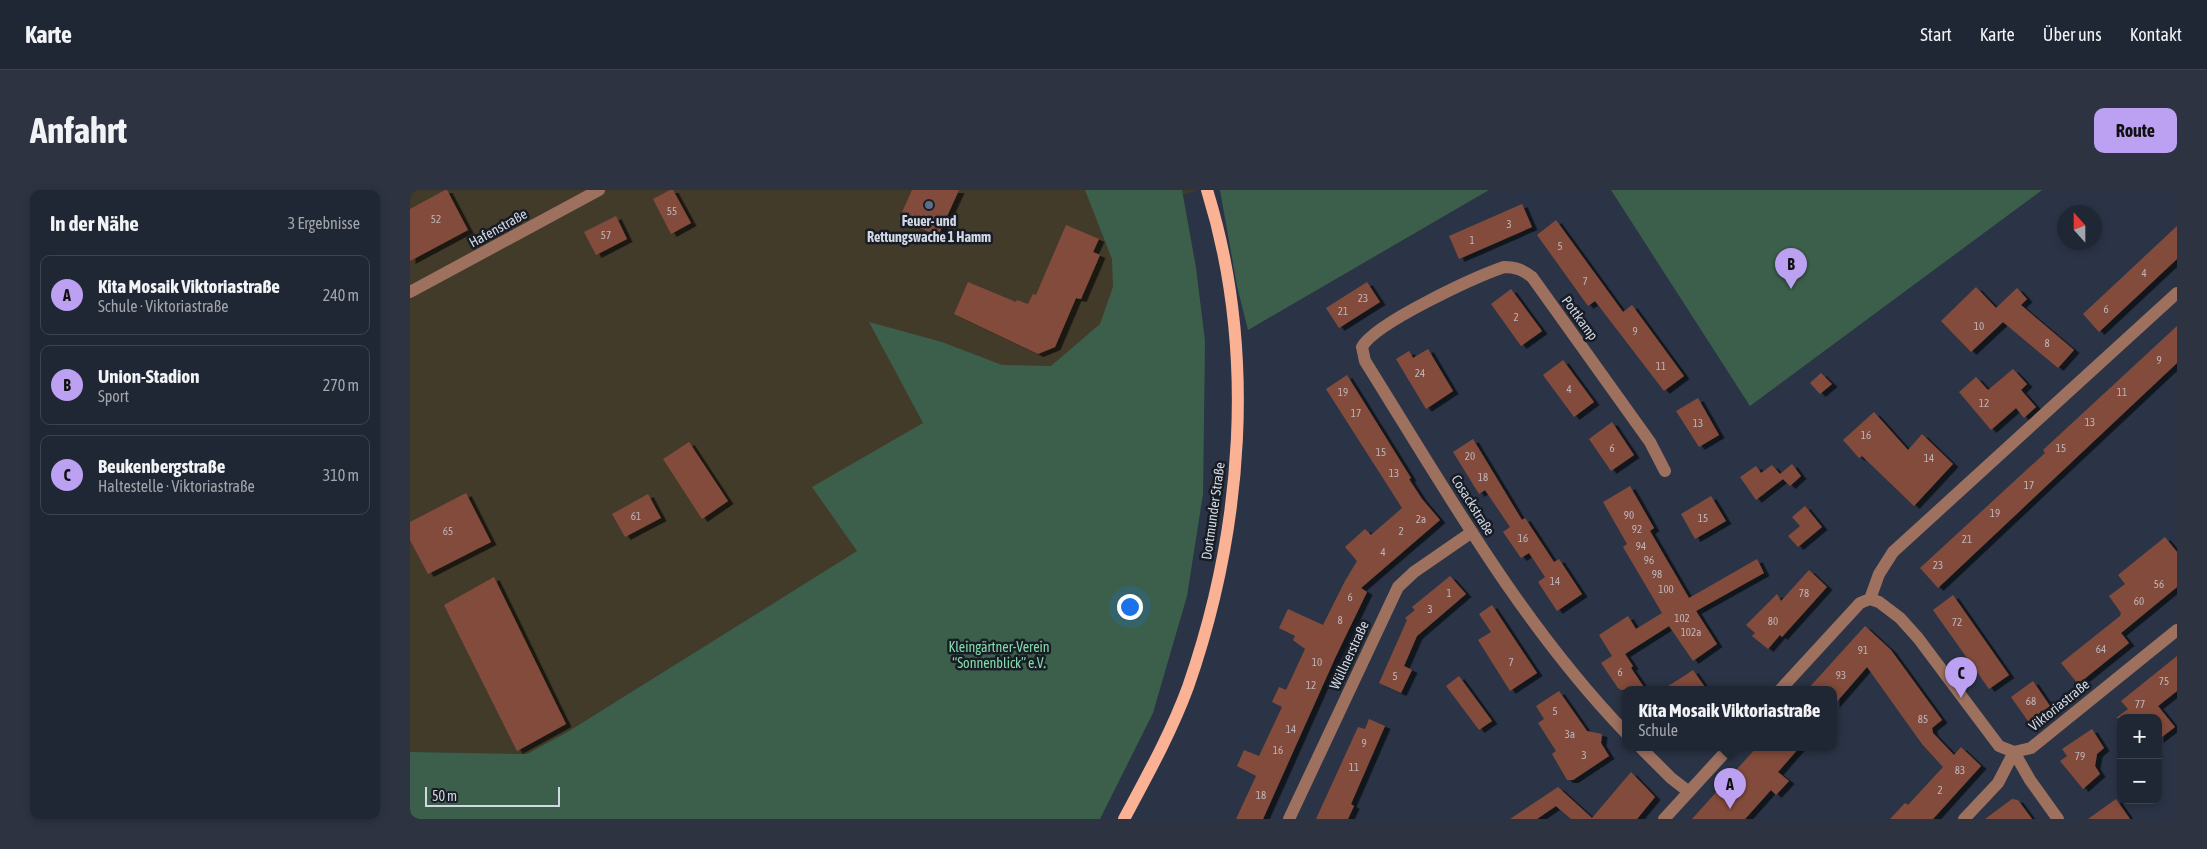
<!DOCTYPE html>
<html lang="de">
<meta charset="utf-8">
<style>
body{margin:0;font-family:"Asap Condensed",sans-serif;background:#2d3340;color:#f1f3f6}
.controls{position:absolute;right:15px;bottom:15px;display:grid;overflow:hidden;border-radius:10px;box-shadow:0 2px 8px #0003}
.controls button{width:45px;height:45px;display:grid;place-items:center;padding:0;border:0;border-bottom:1px solid #3d444f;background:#202734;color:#f1f3f6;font:25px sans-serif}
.compass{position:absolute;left:1647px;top:15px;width:45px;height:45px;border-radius:50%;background:#202734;box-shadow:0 2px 8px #0003;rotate:339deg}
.scale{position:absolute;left:15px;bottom:12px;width:135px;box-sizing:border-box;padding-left:5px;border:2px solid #d1d7e3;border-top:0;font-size:14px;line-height:18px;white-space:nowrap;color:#d1d7e3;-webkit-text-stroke:4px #181c24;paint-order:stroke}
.you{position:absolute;left:719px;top:416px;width:18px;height:18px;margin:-12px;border:4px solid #fff;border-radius:50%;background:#1a73e8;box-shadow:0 0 0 8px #1a73e833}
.badge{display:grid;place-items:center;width:32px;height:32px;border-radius:50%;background:#bca0f2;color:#111;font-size:16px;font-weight:700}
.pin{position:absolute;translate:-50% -41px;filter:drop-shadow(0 1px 2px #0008)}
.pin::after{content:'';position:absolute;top:26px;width:18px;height:15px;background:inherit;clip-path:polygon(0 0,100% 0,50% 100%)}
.popup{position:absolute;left:1212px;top:496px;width:215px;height:65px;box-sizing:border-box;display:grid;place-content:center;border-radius:10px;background:#202734;filter:drop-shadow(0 1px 4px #0005);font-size:16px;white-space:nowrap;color:#a2a5ac}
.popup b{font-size:19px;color:#f1f3f6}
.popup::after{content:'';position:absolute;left:50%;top:100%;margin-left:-10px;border:10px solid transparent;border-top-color:#202734}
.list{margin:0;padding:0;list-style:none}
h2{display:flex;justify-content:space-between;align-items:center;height:65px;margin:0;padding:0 20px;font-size:21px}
h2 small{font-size:16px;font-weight:400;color:#a2a5ac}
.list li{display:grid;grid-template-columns:32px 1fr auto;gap:15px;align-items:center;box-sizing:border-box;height:80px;margin:0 10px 10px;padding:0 10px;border:1px solid #3d444f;border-radius:10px}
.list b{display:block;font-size:19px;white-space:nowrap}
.list p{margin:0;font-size:16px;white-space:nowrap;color:#a2a5ac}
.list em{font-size:16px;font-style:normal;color:#a2a5ac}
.map{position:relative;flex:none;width:1767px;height:629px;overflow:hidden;border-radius:10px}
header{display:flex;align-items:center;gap:30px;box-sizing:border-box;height:70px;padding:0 25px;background:#202734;border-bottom:1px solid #3d444f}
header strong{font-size:24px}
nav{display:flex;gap:28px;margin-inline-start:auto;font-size:18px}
.intro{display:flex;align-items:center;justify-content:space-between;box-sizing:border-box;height:120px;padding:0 30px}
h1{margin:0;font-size:35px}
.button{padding:12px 22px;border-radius:10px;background:#bca0f2;color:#111;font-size:18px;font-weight:700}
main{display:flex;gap:30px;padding:0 30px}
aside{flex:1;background:#202734;border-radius:10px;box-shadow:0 2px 8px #0003}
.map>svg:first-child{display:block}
.industrial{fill:#423b2a}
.green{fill:#3c5f4b}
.building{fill:#834c3b;filter:url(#shadow)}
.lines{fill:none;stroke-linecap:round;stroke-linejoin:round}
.minor{stroke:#9e715f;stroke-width:12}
.major{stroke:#fbb294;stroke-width:12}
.service-dot{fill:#5c6f8a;stroke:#181c24;stroke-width:2}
.labels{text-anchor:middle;stroke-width:5;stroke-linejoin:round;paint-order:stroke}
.number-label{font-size:11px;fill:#beb4b9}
.poi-label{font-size:14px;font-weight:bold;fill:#d1d7e3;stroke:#181c24}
.street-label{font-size:14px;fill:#d1d7e3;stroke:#181c24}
.park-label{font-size:14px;fill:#83dbab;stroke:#181c24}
</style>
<header>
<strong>Karte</strong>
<nav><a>Start</a><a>Karte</a><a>Über uns</a><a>Kontakt</a></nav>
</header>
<div class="intro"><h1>Anfahrt</h1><a class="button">Route</a></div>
<main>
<aside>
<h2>In der Nähe<small>3 Ergebnisse</small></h2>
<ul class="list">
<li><span class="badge">A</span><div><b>Kita Mosaik Viktoriastraße</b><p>Schule · Viktoriastraße</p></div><em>240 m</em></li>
<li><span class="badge">B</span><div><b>Union-Stadion</b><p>Sport</p></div><em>270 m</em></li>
<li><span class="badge">C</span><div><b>Beukenbergstraße</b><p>Haltestelle · Viktoriastraße</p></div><em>310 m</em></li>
</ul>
</aside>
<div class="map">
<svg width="1767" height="629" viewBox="0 0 1767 629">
<defs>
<filter id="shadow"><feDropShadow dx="5.5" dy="3" stdDeviation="0" flood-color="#0009"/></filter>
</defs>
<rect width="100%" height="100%" fill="#2b3446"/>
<path class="industrial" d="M0,0H787L773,5L786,78L553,295L159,541L118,564L0,562Z"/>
<path class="green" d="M675,0H772L786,78L795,151L793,304L777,406L743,523L690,629H0V562L117,564L159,541L447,361L402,297L513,233L459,132L532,152L592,175L641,176L690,134L703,97L702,69Z
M810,0H1079L838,140L827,96Z
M1201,0H1632L1340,216Z"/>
<path class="building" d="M35,0H37L58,40L0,71V19Z
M260,0H263L281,33L261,44L243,9Z
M502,0H549L528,46L489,29Z
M1112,14L1122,37L1049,69L1039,46Z
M206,26L217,49L186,65L174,42Z
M1146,30L1213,122L1222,115L1274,186L1254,201L1185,111L1178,116L1127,45Z
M656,35L689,49L683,62L690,65L671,109L666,108L645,157L628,164L544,124L558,92L606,112L607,110L618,114L623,104L626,105Z
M1767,36V69L1689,142L1673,124Z
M957,92L970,112L929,138L916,118Z
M1566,97L1586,118L1607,98L1617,109L1611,115L1664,160L1648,178L1593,132L1561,162L1531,131Z
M1101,99L1132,141L1111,156L1081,114Z
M1767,136V173L1528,398L1510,378L1635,263L1633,260L1646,248Z
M1018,159L1043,201L1016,219L986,169L999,161L1003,168Z
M1153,170L1184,212L1164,227L1133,185Z
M1603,179L1617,194L1611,200L1626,217L1614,228L1606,218L1581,240L1549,202L1566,187L1578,200Z
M1411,183L1422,194L1410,204L1400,193Z
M937,185L1001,288L999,289L1012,309L1030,330L951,398L957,402L926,466L853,629H826L846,586L827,576L834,560L849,566L872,517L862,512L869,497L876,500L895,459L883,450L885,446L869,438L878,419L913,435L935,391L947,371L935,357L955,339L961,345L992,318L916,199Z
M1288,208L1309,245L1289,257L1266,221Z
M1464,222L1498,260L1512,244L1543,274L1504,316L1452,266L1449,268L1433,250Z
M1202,232L1224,265L1201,281L1179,249Z
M1063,249L1112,330L1115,328L1144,372L1149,369L1172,404L1147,421L1128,392L1135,387L1119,363L1111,368L1093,342L1100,337L1075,300L1069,304L1043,262Z
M279,252L318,311L292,329L253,269Z
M1382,274L1391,286L1380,296L1373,289L1346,310L1330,287L1346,276L1351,283L1362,275L1370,284Z
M1220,296L1244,338L1240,341L1279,408L1347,369L1354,383L1286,421L1307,454L1283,471L1259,436L1215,464L1223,476L1221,478L1236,500H1211L1208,498L1191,473L1202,466L1189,445L1218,426L1226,439L1252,423L1213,357L1217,354L1193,312Z
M56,303L81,352L18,384L0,350V332Z
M238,304L251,328L215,347L202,324Z
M1301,306L1316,331L1285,349L1271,324Z
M1395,316L1412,337L1388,357L1378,346L1390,336L1382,327Z
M1755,347L1767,362V397L1711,443L1719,453L1668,494L1651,473L1710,426L1711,423L1699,406L1715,394L1708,385Z
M1399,380L1417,397L1372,447L1370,445L1358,459L1342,446L1345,443L1336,435L1367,404L1371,411Z
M1040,386L1056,404L1007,446L994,476L1002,480L991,503L969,493L997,430L995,428L1005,420L1002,417Z
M84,387L156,534L107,561L34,415Z
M1543,405L1599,485L1579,499L1523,420Z
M1082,415L1127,483L1100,501L1068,450L1081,442L1069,424Z
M1455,436L1481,460L1532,530L1522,538L1523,543L1544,565L1551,557L1571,576L1523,629H1480L1495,613L1498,615L1533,577L1512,554L1457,477L1424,515V500H1397Z
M1767,466V501L1748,516L1765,537L1748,550V528H1706L1718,519L1711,511Z
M1283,480L1297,500H1252L1274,486Z
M1049,486L1082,531L1069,540L1036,496Z
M1623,491L1640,516L1618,531L1601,507Z
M1149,501L1177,541L1192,544L1191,553L1199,566L1163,590H1157L1142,564L1146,561L1128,533L1134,529L1126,516Z
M959,529L975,536L941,614L944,616L938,629H906L948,537L955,539Z
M1682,539L1694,558L1687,564L1685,576L1690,584L1673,599L1650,571L1657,566L1652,559Z
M1346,558H1389L1368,582L1379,591L1366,605L1361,600L1335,629H1282Z
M1221,582L1245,607L1227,629H1161L1146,616L1127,629H1100L1148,597L1182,628Z
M1602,609L1608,610L1622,629H1575Z
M1706,609L1720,629H1678Z"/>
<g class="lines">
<path class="minor" d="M0,102L189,0
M1460,409L1469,384L1483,362L1767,103
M1370,500L1450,413L1460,409L1469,412L1490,428L1508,448L1589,556L1604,562L1621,558L1767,440
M1216,543C1111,434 1035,299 955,171L952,157C965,133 1065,87 1094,77C1106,77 1113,80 1122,87L1240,252L1255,281
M1231,558L1261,588L1279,602
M1604,562L1620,590L1648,629
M879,629L988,397L1004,382L1062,342
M1254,629L1319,558
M1554,629L1588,593L1604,562"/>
<path class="major" d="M714,629C737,586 761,543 778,497C833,339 847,161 797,0"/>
</g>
<circle class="service-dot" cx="519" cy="15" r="5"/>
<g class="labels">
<g class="number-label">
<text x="262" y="25">55</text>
<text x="26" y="33">52</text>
<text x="1099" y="38">3</text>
<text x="196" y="49">57</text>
<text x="1062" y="54">1</text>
<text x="1150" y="60">5</text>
<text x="1734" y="87">4</text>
<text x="1175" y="95">7</text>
<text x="953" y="112">23</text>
<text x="1696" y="123">6</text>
<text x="933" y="125">21</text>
<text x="1106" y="131">2</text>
<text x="1569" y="140">10</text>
<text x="1225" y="145">9</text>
<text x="1637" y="157">8</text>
<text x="1749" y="174">9</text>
<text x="1251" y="180">11</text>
<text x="1010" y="187">24</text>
<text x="1159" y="203">4</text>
<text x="933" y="206">19</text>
<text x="1712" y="206">11</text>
<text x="1574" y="217">12</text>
<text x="946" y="227">17</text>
<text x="1680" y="236">13</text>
<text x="1288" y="237">13</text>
<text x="1456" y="249">16</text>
<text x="1202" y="262">6</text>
<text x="1651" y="262">15</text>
<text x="971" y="266">15</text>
<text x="1060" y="270">20</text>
<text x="1519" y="272">14</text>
<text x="984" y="287">13</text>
<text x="1073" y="291">18</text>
<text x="1619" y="299">17</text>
<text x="1585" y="327">19</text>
<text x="1219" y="329">90</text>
<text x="226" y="330">61</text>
<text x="1293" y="332">15</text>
<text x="1011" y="333">2a</text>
<text x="1227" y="343">92</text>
<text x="38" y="345">65</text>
<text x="991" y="345">2</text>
<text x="1113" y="352">16</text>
<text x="1557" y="353">21</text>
<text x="1231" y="360">94</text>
<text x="973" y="366">4</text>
<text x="1239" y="374">96</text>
<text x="1528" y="379">23</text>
<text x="1247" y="388">98</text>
<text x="1145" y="395">14</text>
<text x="1749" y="398">56</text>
<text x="1256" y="403">100</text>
<text x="1039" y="407">1</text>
<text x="1394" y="407">78</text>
<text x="940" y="411">6</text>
<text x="1729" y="415">60</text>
<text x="1020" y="423">3</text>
<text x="1272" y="432">102</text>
<text x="930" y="434">8</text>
<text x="1363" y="435">80</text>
<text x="1547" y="436">72</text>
<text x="1281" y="446">102a</text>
<text x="1691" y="463">64</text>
<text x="1453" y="464">91</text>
<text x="907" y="476">10</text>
<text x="1101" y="476">7</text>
<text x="1210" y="486">6</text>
<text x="1431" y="489">93</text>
<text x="985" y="490">5</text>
<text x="1754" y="495">75</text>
<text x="901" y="499">12</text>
<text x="1621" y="515">68</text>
<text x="1730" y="518">77</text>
<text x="1145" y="525">5</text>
<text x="1513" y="533">85</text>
<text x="881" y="543">14</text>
<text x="1160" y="548">3a</text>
<text x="954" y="557">9</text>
<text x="868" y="564">16</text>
<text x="1174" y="569">3</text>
<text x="1670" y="570">79</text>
<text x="944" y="581">11</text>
<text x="1550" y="584">83</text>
<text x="1530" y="604">2</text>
<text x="851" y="609">18</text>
</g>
<g class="poi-label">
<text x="519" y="36">Feuer- und<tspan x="519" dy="16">Rettungswache 1 Hamm</tspan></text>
</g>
<g class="street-label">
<text transform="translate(88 38) rotate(-29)" y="5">Hafenstraße</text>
<text transform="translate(1170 128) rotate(54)" y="5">Pottkamp</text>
<text transform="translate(1063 315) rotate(58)" y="5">Cosackstraße</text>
<text transform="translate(803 321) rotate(-82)" y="5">Dortmunder Straße</text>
<text transform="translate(939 465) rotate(-65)" y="5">Wüllnerstraße</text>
<text transform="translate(1649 515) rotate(-39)" y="5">Viktoriastraße</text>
</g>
<g class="park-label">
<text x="589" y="462">Kleingärtner-Verein<tspan x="589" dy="16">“Sonnenblick” e.V.</tspan></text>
</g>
</g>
</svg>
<div class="controls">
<button>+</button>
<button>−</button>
</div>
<svg class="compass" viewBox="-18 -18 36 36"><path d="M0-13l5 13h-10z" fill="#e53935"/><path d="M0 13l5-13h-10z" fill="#a2a5ac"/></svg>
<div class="scale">50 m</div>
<div class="you"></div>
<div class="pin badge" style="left:1320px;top:619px">A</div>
<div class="popup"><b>Kita Mosaik Viktoriastraße</b>Schule</div>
<div class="pin badge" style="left:1381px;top:99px">B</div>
<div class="pin badge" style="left:1551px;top:508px">C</div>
</div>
</main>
